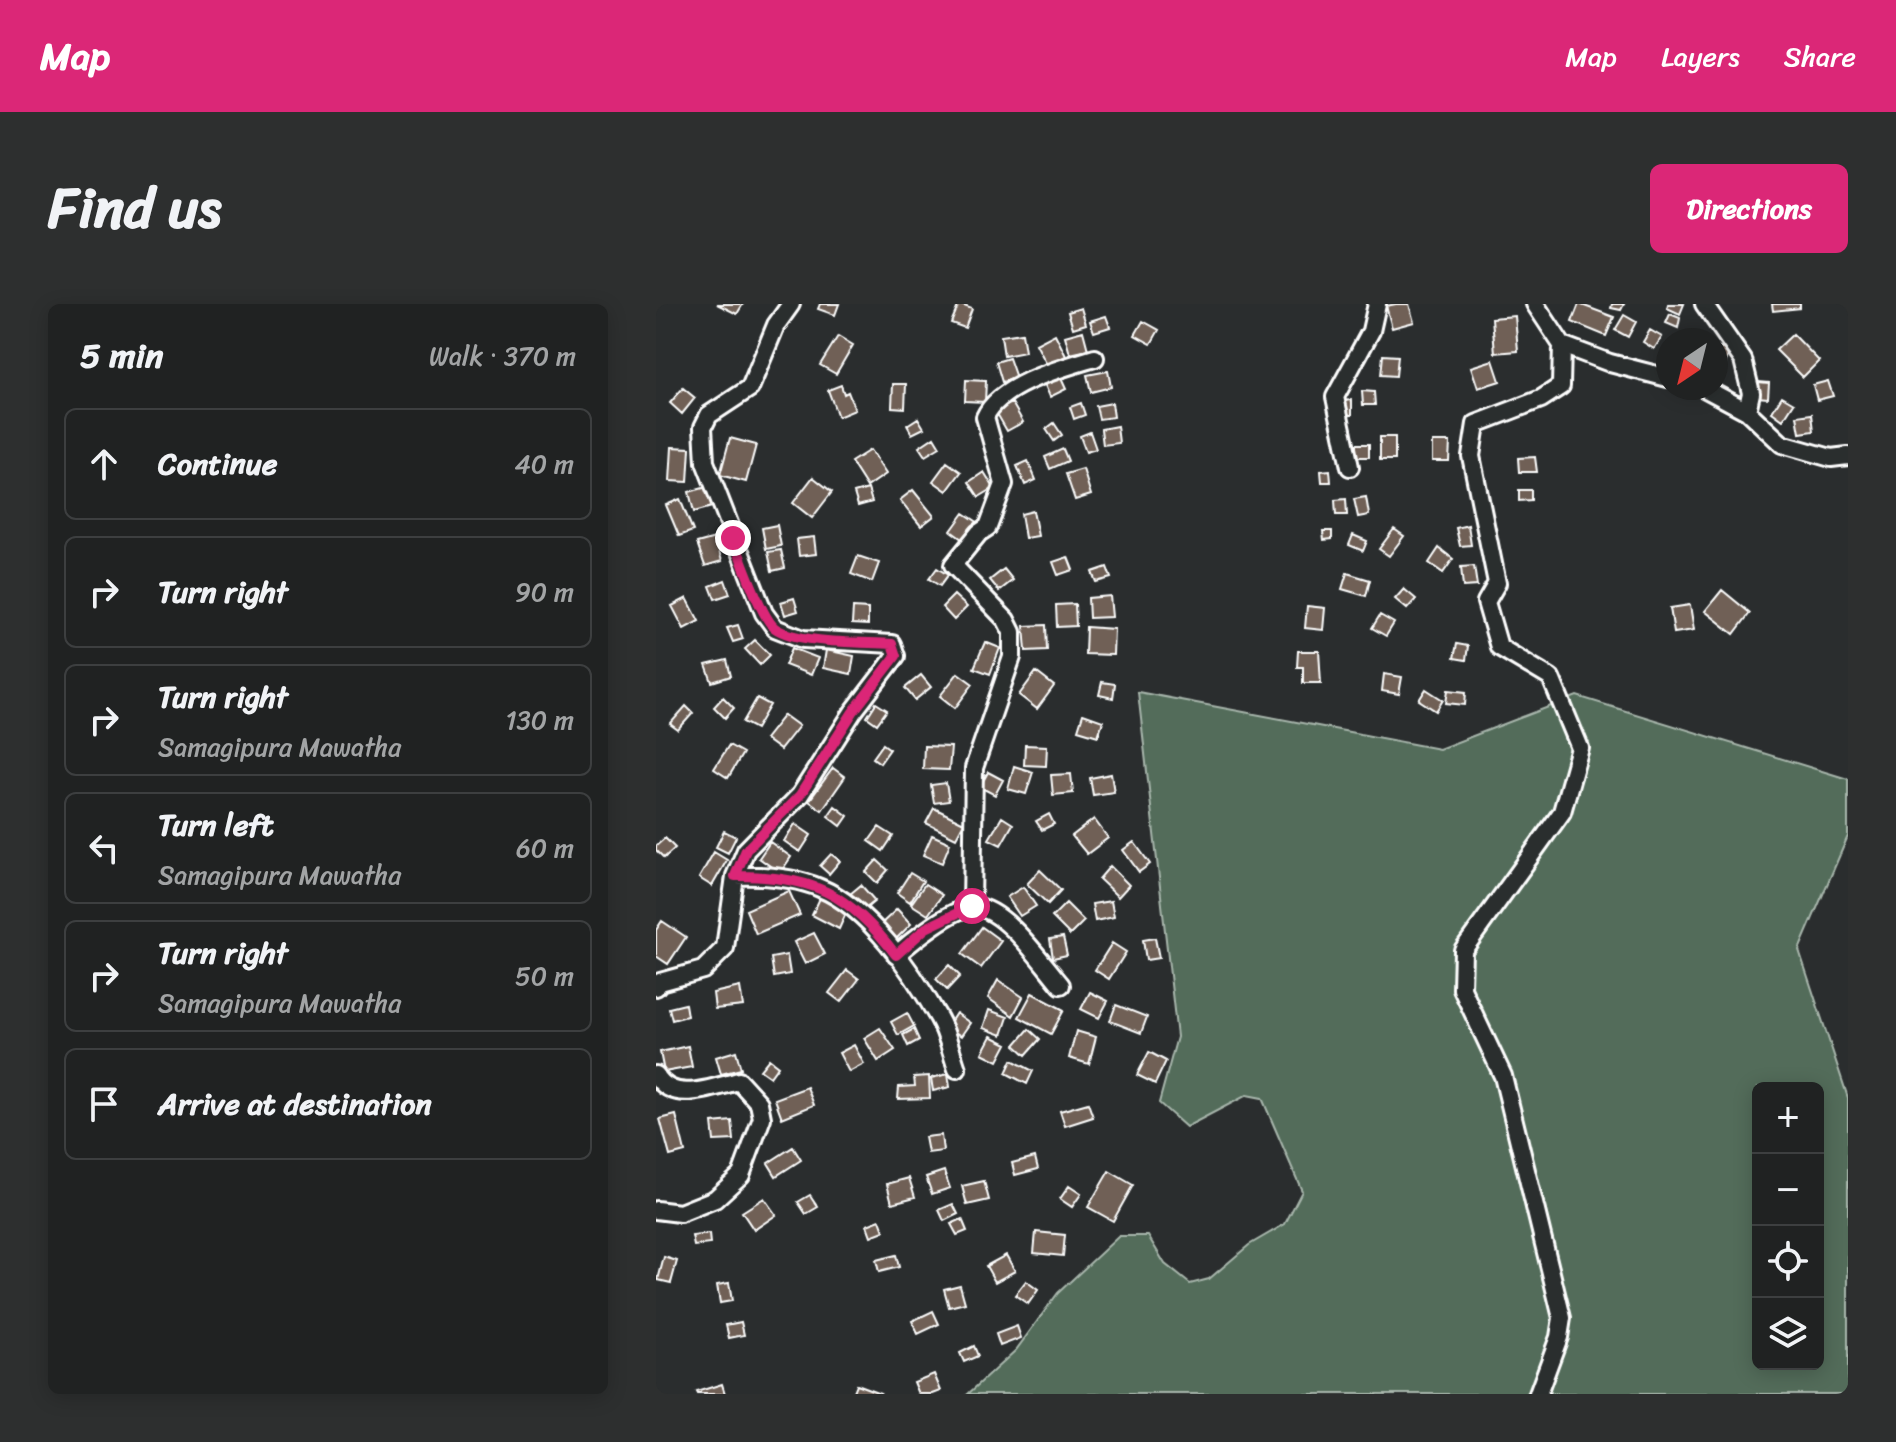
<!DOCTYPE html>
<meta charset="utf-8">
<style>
body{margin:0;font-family:Sriracha,sans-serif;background:#2d2f2f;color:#f1f3f6}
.controls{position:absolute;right:24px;bottom:24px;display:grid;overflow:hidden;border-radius:12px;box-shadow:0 4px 20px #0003}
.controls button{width:72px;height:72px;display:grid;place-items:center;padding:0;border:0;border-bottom:2px solid #3d3f40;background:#202222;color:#f1f3f6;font:40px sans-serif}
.compass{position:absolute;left:1000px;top:24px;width:72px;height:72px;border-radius:50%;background:#202222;box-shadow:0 4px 20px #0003;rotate:215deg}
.stop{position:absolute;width:24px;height:24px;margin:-18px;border:6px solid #db2777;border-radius:50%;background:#fff}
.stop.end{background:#db2777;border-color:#fff;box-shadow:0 2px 8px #0008}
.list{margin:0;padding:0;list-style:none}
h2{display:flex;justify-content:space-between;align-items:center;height:104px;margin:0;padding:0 32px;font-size:34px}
h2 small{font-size:26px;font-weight:400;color:#a2a4a5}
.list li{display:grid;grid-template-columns:52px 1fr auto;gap:24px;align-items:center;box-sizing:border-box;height:112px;margin:0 16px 16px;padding:0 16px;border:2px solid #3d3f40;border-radius:12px}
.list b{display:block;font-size:30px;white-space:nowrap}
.list p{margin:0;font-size:26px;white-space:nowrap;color:#a2a4a5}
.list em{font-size:26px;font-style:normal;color:#a2a4a5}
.icon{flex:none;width:44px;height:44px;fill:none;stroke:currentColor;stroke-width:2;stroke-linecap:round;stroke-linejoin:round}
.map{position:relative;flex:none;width:1192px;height:1090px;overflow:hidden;border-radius:12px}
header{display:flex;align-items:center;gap:48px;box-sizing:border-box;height:112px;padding:0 40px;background:#db2777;color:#fff}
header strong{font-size:38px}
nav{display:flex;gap:44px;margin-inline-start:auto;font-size:28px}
.intro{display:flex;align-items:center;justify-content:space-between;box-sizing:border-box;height:192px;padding:0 48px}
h1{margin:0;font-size:56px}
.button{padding:20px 36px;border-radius:12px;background:#db2777;color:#fff;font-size:28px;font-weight:700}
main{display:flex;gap:48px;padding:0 48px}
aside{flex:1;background:#202222;border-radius:12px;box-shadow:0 4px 20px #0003}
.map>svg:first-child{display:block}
.green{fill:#526c5a;stroke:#a8b6ac;stroke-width:2;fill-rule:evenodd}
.building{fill:#6f6156;stroke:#fff;stroke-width:2}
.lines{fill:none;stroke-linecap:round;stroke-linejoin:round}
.minor-casing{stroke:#fff;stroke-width:22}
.minor{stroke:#2a2d2e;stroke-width:16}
.route{stroke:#db2777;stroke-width:10}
</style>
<header>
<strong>Map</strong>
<nav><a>Map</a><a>Layers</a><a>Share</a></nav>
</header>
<div class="intro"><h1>Find us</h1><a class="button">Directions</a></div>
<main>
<aside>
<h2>5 min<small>Walk · 370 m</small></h2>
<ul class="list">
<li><svg class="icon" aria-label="ahead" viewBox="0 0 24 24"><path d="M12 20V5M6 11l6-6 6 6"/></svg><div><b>Continue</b></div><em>40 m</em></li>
<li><svg class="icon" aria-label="right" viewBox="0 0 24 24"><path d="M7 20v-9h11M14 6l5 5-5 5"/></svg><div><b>Turn right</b></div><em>90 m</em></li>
<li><svg class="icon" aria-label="right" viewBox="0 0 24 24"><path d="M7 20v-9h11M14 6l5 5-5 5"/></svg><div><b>Turn right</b><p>Samagipura Mawatha</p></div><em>130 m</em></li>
<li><svg class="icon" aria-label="left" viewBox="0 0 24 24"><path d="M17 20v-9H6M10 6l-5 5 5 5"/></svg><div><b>Turn left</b><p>Samagipura Mawatha</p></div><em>60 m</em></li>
<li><svg class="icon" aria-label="right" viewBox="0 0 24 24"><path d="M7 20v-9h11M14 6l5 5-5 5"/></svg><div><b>Turn right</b><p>Samagipura Mawatha</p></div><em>50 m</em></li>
<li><svg class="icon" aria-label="arrive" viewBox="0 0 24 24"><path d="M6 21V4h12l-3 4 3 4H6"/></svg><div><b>Arrive at destination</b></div></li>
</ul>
</aside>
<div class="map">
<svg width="1192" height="1090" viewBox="0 0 1192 1090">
<rect width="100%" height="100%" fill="#2a2d2e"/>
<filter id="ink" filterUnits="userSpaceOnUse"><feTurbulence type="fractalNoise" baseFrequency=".0125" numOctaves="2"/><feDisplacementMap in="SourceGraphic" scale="16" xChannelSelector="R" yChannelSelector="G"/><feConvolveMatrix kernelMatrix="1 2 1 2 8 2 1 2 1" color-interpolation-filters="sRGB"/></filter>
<g filter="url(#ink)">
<path class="green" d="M482,388L783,445L921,392L1192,475V532L1143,646L1192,794V1090H312L360,1046L402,989L463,932H492L509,960L534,980L553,975L593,941L629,920L646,887L606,794L591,791L530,823L503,799L521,733ZM1102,784H1162V1060H1102Z"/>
<path class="building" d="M61,0H87L81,10Z
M164,0H183L179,11L162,5Z
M303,0L316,5L309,24L295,19Z
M740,0H753L758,18L736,24L730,2Z
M923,0L958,13L950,32L916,18Z
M956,0H968L965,6L955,4Z
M1012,0H1028L1024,10L1011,4Z
M1116,0H1144V4L1117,7Z
M425,4L430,20L417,24L412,8Z
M1014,10L1024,14L1022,24L1010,19Z
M968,11L980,18L972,33L959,26Z
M450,12L454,23L438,28L434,17Z
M859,12L862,47L839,49L836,14Z
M487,17L503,26L495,40L479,31Z
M994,26L1006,33L998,45L987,38Z
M427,27L432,46L414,50L409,32Z
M366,29L369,48L348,52L345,32Z
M399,30L410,52L391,61L380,40Z
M1137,30L1163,57L1147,73L1120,46Z
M182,32L197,41L180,70L164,61Z
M1060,43L1073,47L1069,62L1060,59Z
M727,51L742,52L740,72L725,71Z
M353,54L360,74L346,78L340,58Z
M837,56L844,77L822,84L815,63Z
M452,67L455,83L435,88L431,71Z
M404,72L410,85L394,93L388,79Z
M310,76L330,77L329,98L309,97Z
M1172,77L1177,92L1161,96L1157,81Z
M1102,78L1113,79L1112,94L1101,93Z
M237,80H250L249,104L236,103Z
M185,81L188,90L192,88L199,106L182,113L172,86Z
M27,84L39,94L26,110L14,99Z
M706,87L718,88L719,101H707Z
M1126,92L1138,99L1127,116L1116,108Z
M696,96V111H685V97Z
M356,99L367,118L351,127L340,108Z
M425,99L429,111L418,115L414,103Z
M456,99L458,113L443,115L440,102Z
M1156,110L1158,127L1144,129L1141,112Z
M262,114L268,124L256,130L251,121Z
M398,119L406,131L398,137L390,125Z
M461,122L463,139L447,141L445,125Z
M434,128L440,145L430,148L424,132Z
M278,133L284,143L269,152L263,143Z
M724,133H739V156H724Z
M74,134L100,141L90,178L64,171Z
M776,138H794L793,157H776Z
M700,140H713V153H700Z
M16,143L34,144L32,178L14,177Z
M407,145L412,157L394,165L389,153Z
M214,146L230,170L211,183L195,158Z
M879,153L881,168H863L862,154Z
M372,157L380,176L369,181L361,162Z
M291,158L305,168L291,187L277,177Z
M427,165L435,191L419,196L410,170Z
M674,166L675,178H666L665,167Z
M328,168L338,184L323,193L313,178Z
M157,173L176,188L156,214L137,199Z
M51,183L56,203L38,208L33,188Z
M212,185L216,198L202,202L198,189Z
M257,186L278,212L265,222L244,196Z
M863,186H875V196L863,197Z
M710,193L713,211L702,213L698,195Z
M24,195L37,227L23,232L10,201Z
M690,195L691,211H680L679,196Z
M377,207L382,232L369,234L365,210Z
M308,209L323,219L310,238L295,227Z
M121,221L125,242L110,245L106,224Z
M812,221L815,241L804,242L800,224Z
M738,225L748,232L733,252L723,245Z
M667,227H676V235L668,236Z
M697,231L711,237L707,247L693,241Z
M158,233L160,250L143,252L141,235Z
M59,234L66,257L49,262L41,239Z
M783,244L797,255L787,269L773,259Z
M125,246L129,264L116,267L112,248Z
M202,252L223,259L216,278L195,270Z
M412,253L417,266L402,271L397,258Z
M818,262L821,282L807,283L805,263Z
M451,263L455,274L440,278L436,268Z
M281,264L292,271L284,282L273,275Z
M348,265L357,276L343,287L334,276Z
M691,269L714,276L710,292L686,285Z
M69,276L74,290L59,295L54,282Z
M748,285L760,295L751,305L739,295Z
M1066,286L1094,309L1078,330L1049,307Z
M298,291L311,303L298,316L286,303Z
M454,292L456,313L433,314L432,294Z
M31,294L43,317L28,325L16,302Z
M138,294L142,307L129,311L125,298Z
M419,300L420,322L401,323L400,301Z
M1034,301L1038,326L1018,329L1014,304Z
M651,302L669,304L667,326L649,324Z
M197,304L212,305V321L196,320Z
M724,311L738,319L730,332L716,324Z
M82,321L87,335L77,338L71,324Z
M390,321L391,346L370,347L368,322Z
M430,323L458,325L457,351L429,350Z
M99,336L114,351L104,361L89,345Z
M329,338L344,344L334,370L318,364Z
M801,340L812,342L810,356L798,354Z
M136,344L162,354L155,371L129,361Z
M170,346L198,352L195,370L167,364Z
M642,347H663L665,379H647V363H641Z
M71,356L75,372L56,378L50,361Z
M380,368L398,382L381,405L363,391Z
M302,369L317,380L299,404L284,392Z
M728,370L746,373L743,390L726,387Z
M265,371L275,383L259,396L249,384Z
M446,378L459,380L457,394L443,391Z
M770,385L787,396L780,407L763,396Z
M792,386L810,388L809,401L790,399Z
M67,393L78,404L69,414L58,403Z
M101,394L114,401L100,425L87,418Z
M220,399L231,406L221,420L211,413Z
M30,402L37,409L22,426L14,420Z
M427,410L447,417L442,432L422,426Z
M128,411L143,422L124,446L109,435Z
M227,440L234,445L224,459L217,454Z
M73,441L87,449L72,474L58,465Z
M369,441L391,442L390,462L368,461Z
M268,442L295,443L293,466L267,465Z
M358,462L377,468L370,490L352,485Z
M177,464L189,473L166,506L153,497Z
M332,468L347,476L339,491L324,483Z
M415,470L417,489L397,491L395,471Z
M455,470L458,488L437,491L434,474Z
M290,479L293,497L278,499L275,481Z
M179,502L192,512L185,522L172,512Z
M278,504L308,519L300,534L270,519Z
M393,510L398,520L386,526L380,517Z
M346,513L357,520L345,541L333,535Z
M438,515L452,534L431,550L416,532Z
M139,520L155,531L144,548L128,537Z
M223,523L237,532L227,547L213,537Z
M68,527L80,533L72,549L60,543Z
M276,531L294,539L286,559L267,551Z
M9,534L19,544L8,554L0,546V542Z
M114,538L135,553L124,569L103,554Z
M478,538L494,560L483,568L467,546Z
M58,548L71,556L56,582L43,574Z
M175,550L184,557L173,570L164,562Z
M221,556L232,566L221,579L210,568Z
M454,562L473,581L462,593L443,575Z
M384,566L405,586L392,600L371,580Z
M254,569L267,577L254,598L241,589Z
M269,580L286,591L272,611L255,600Z
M205,581L219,597L208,606L194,590Z
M367,583L380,602L364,612L351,593Z
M133,587L144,611L100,630L90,606Z
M164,594L191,607L183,625L156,611Z
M455,597L458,613L439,617L436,600Z
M410,599L428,617L414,631L396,613Z
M241,605L255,620L240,635L225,620Z
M6,617L30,633L12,660L0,652V626Z
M326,623L345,637L325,664L306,650Z
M158,629L169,650L149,660L138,638Z
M407,633L411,651L397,654L394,635Z
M499,634L503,654L490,656L487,636Z
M456,639L470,648L453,675L439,666Z
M131,651L134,670L118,673L115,654Z
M293,661L304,672L291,686L280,675Z
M191,666L203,675L185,698L173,689Z
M342,676L367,693L357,712L332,694Z
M84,683L87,702L59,705L57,689Z
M434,688L452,697L443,714L425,705Z
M376,689L408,706L395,730L363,713Z
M29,700L31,712L16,716L13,704Z
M460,701L491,713L485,729L454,717Z
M333,706L352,713L346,731L327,724Z
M251,709L258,722L242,731L235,718Z
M300,709L314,719L305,732L291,723Z
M224,724L239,746L222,757L208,734Z
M258,725L263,736L252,742L247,731Z
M373,725L384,735L370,751L359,741Z
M420,727L440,733L433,760L413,754Z
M335,732L351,740L342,757L326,749Z
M198,741L208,760L193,768L183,749Z
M32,742L36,763L8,768L4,748Z
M80,747L85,765L65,770L60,753Z
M493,748L510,757L499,780L481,771Z
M113,755L122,762L114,773L104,766Z
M356,756L377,767L371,780L350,769Z
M292,770L294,783L277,787L275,774Z
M273,772L274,794L242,795L243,783L259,782L258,773Z
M151,783L158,801L126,814L119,795Z
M432,799L437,813L409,822L404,807Z
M20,811L29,848L14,852L4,815Z
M76,817L78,836L58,837L56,819Z
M285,831L287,847L272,849L269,833Z
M137,843L145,856L120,872L112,859Z
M379,853L382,865L359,871L356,859Z
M288,867L294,884L276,890L270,873Z
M453,867L477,881L457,917L432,903Z
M253,874L259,893L236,899L231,880Z
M328,877L333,896L311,901L306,882Z
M413,882L425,890L416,903L404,895Z
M154,891L162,903L150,910L142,898Z
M108,894L120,911L98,926L86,908Z
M297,900L302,910L288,917L283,906Z
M306,915L311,927L301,931L295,920Z
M224,916L228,927L215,932L211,921Z
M380,928L409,931L407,952L378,949Z
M53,930L54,940L38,942L36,932Z
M240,951L243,963L223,968L220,956Z
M350,951L359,967L339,978L330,962Z
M8,953L21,957L15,979L2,976Z
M370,977L382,986L372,1000L359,991Z
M73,979L76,997L64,999L61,981Z
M304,981L309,999L293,1003L288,985Z
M277,1007L283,1020L262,1030L256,1017Z
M85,1018L88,1031L73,1034L70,1021Z
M361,1022L365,1034L344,1042L340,1030Z
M318,1042L322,1052L308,1058L304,1049Z
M278,1070L285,1087L277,1090H263L258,1078Z
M66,1080L69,1090H41L40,1088Z
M200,1080L224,1089L223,1090H196Z"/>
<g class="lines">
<g class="minor-casing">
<path id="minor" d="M879,0L906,41
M1048,0L1087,56L1095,89L1091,107
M906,41L954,59L1012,74
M1048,84L1091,107L1126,140L1175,154L1192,152
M694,163L679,93L715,27L721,0
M79,572C107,571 138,573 164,584C213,604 256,667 282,713C291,728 295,748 301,765
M316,602L318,464L356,353V328L350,316L297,261L323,229L332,223L348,180L329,113C344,80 406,64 439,54
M240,651C256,637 298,602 319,603C349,604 386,659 405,681
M0,683L4,678L47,666L69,644L79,572L90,546L144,491L197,408L240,352L236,340L147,335L119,324L108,309L49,158L47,123L53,111L94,84L120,21L135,0
M0,771C17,801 57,783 83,777L103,799L106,814L85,871L59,895L24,909L0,906
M882,1090L903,1033L906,1014L847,772L806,685L807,646L906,508L924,444L895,374L843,343L830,298L841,279L815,152L820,120L885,95L905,82L906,41"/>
</g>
<use href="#minor" class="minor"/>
</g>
</g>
<g class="lines" filter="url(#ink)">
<path class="route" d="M77,234C85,253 105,314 119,324C141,340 208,338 236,340L240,352L197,408L144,491L90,546L79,572C156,571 194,590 240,651L270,624L316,602"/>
</g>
</svg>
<div class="controls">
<button>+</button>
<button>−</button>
<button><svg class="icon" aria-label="locate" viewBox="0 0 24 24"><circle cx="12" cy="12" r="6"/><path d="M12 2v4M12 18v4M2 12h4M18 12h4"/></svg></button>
<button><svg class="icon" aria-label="layers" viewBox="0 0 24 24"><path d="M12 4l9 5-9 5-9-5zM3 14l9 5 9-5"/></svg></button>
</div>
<svg class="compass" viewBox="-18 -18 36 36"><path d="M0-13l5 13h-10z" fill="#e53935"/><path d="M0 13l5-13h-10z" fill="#a2a4a5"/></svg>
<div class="stop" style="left:316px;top:602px"></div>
<div class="stop end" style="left:77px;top:234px"></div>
</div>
</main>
